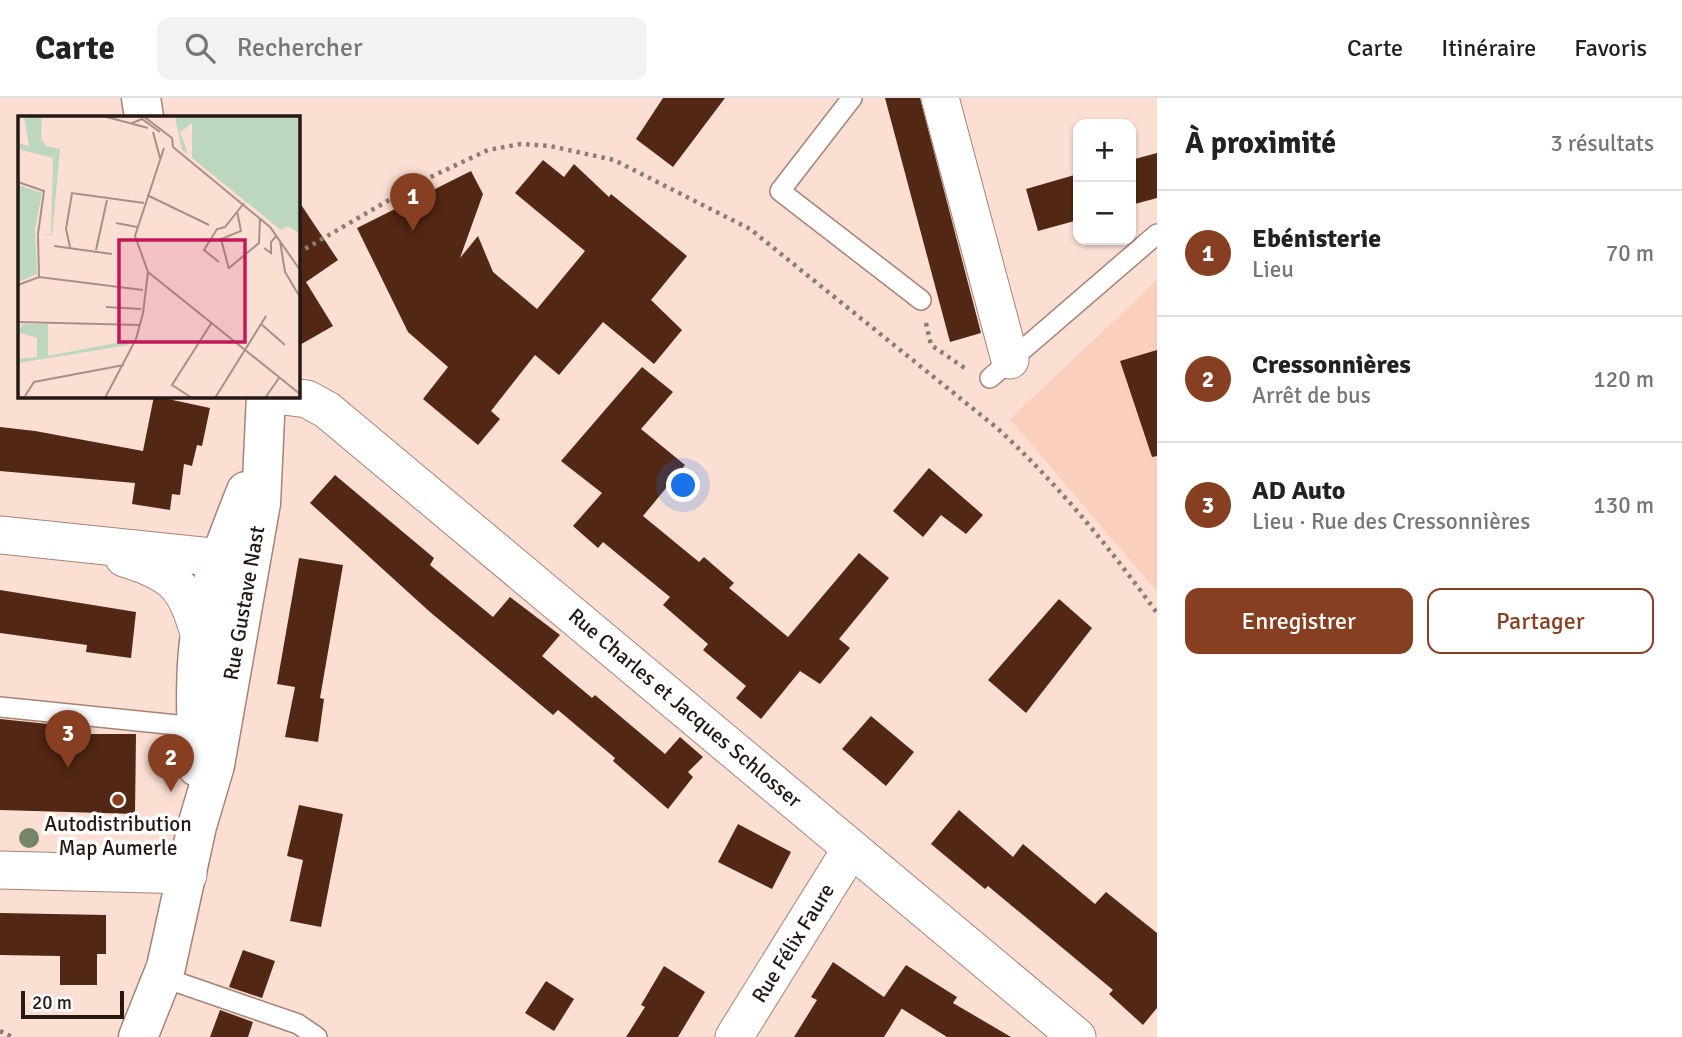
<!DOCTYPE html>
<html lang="fr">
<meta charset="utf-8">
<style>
body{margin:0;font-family:Signika,sans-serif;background:#f2f2f2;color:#222}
.controls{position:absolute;right:21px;top:21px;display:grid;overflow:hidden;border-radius:14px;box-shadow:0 2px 5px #0004}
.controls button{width:63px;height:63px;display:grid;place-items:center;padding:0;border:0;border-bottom:2px solid #e0e0e0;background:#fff;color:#222;font:35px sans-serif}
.scale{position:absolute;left:21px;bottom:18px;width:103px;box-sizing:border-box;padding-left:7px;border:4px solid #261914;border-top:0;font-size:19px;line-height:24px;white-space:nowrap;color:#261914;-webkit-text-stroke:5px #fff;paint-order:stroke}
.you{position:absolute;left:684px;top:388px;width:24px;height:24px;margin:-18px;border:5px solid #fff;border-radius:50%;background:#1a73e8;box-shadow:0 0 0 10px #1a73e833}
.badge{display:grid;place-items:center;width:46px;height:46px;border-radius:50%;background:#873f21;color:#fff;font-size:23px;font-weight:700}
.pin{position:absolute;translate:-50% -58px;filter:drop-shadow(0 2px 4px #0008)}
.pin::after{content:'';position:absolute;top:37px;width:24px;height:21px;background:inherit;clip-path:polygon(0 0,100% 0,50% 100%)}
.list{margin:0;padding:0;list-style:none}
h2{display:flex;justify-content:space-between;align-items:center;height:91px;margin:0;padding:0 28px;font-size:30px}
h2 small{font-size:23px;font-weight:400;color:#767676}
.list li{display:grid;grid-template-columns:46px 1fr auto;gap:21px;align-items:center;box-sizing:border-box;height:126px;padding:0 28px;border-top:2px solid #e0e0e0}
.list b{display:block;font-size:26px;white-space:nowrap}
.list p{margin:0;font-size:23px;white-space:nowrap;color:#767676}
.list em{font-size:23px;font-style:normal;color:#767676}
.actions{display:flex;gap:14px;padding:21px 28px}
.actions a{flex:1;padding:16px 0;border:2px solid #873f21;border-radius:14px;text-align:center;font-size:24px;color:#873f21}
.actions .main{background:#873f21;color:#fff}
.icon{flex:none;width:38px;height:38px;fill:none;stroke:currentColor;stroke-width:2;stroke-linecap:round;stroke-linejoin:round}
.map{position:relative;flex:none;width:1157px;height:939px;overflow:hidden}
header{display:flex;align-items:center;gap:42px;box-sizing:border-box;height:98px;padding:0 35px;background:#fff;border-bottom:2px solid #e0e0e0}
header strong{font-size:33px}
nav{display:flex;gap:38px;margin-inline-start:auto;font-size:24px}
.search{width:490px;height:63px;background:#f2f2f2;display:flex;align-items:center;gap:18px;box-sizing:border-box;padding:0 24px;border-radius:14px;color:#767676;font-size:26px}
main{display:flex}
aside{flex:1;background:#fff}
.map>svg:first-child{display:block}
.built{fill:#facfbe}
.building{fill:#532715}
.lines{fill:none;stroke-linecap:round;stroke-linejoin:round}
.lane-casing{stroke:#a58477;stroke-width:22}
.street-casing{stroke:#a58477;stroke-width:39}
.secondary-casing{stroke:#a58477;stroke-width:41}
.path{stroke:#8f7b72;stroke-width:4.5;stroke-dasharray:3.5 5;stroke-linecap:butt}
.lane{stroke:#fff;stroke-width:19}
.street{stroke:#fff;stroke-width:37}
.secondary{stroke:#fff;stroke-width:38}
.tree{fill:#76846a}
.poi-dot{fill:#873f21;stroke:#fff;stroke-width:2.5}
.labels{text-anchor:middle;stroke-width:7;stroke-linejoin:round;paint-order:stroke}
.street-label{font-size:21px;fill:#261914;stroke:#fff}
.poi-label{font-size:21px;fill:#261914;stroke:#fff}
.inset-road{fill:none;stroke:#a69087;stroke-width:2}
.view{fill:#c2185b;fill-opacity:0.15;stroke:#c2185b;stroke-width:3.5}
.inset-edge{fill:none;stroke:#261914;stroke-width:3.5}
</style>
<header>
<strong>Carte</strong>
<div class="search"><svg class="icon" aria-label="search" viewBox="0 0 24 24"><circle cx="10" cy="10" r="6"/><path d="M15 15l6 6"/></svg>Rechercher</div>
<nav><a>Carte</a><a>Itinéraire</a><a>Favoris</a></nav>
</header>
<main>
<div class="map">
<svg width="1157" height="939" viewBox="0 0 1157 939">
<rect width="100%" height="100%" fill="#fbdfd3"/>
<path class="built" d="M1157,182V494L1010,321Z"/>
<path class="building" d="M663,0H725L673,69L636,41Z
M885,0H920L981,235L950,244Z
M1157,55V100L1131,107V62Z
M543,62L564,79L574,66L609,99L611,96L687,158L651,202L682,232L654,266L603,224L559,277L535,257L491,313L500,321L478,347L423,301L448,269L408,234L357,130L471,73L483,96L460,160L478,138L493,174L537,211L585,153L515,95Z
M1078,76V122L1038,133L1026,91Z
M298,102L338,162L306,184L333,228L298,248Z
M1157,252V358L1152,359L1120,263Z
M642,269L673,294L641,331L685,367L643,418L699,464L704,459L734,485L729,490L788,539L859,455L889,480L839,541L850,550L820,586L800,573L761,621L736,600L746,588L703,552L708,546L663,507L670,499L603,444L598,450L573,428L602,395L561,363Z
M154,298L210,310L202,348L197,347L192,368L184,366L180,397L172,396L170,412L132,406L135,385L0,373V329L35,333L143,353Z
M929,370L983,417L966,436L941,417L923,439L893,413Z
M335,377L434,460L430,467L493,519L510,499L560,537L542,558L592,600L595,597L665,656L680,639L703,659L688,674L693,679L668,711L613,663L615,660L558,612L553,617L430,514L310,405Z
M299,460L343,467L320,600L324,601L318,644L285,639L295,589L277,586Z
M0,492L136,514L131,560L86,554L87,547L0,535Z
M1059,501L1092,530L1026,615L988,582Z
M871,618L914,654L886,688L842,651Z
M0,621L58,627V636H136L135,716L0,712Z
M299,707L343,716L321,829L290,823L303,762L287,758Z
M959,712L1013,759L1023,746L1095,806L1106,794L1157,835V910L1143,927L1109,896L1113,892L988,788L985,791L931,746Z
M738,726L791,754L772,791L718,764Z
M0,815L106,817V856H97V887H60V858L0,857Z
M243,852L275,863L262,900L229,889Z
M833,864L884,899L906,867L957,899L953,905L1011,939H947L896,907L902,910L884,939H794L817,902L811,899Z
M664,868L705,894L678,939H626L645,909L641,907Z
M546,883L574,901L554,933L525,915Z
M220,912L253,924L248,939H210Z"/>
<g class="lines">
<g class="lane-casing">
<path id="lane" d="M852,0L780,93L921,202
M990,280L1157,136
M0,609L197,629
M162,879L298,926L317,939"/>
</g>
<g class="street-casing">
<path id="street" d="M940,0L1010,262
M284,298L307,301L327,312L1077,939
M0,437L221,460L232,472V485
M124,460C174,475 187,488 200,540
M0,772L188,777
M734,939L851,751"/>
</g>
<g class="secondary-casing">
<path id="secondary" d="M141,0L144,19
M197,669C197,627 194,585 199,544C206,493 227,441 246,393
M138,939L166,869L197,728L215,667L261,405L266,298"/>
</g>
<path class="path" d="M298,155L420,84L488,52L521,46L550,48L614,62L750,131L997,330C1057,385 1110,450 1157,515
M926,225L931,247L966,271
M0,933L12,939"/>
<use href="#lane" class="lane"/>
<use href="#street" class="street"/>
<use href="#secondary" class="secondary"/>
</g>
<circle class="tree" cx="29" cy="740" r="10"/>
<circle class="poi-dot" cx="118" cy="702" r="7"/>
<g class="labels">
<g class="street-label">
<text transform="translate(244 505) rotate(-80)" y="7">Rue Gustave Nast</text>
<text transform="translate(685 610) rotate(40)" y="7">Rue Charles et Jacques Schlosser</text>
<text transform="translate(793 845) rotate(-58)" y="7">Rue Félix Faure</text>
</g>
<g class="poi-label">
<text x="118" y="733">Autodistribution<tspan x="118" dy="24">Map Aumerle</tspan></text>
</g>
</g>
<g transform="translate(18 18)">
<rect width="282" height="282" fill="#fbdfd3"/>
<path d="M6,0H24L23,23L28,30L42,33L34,119H22L33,118L35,42L0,33V27L11,30ZM150,0H282V118L270,110L263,114L174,42V7L162,16L170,38L164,34L157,1ZM0,69L24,77L17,113L19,158L0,166ZM5,208H30V240L103,226L111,229L0,247V243L19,241V222L0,216Z" fill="#bdd7bf"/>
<path class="inset-road" d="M85,0L130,12M125,0L154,22L155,31M114,7L124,3L142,16M135,16L142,42M155,31L252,111L282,154M0,66L26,75L20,118L21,161M129,79L191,109M98,107L119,111M262,125L267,156L282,181M36,130L94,138M52,131L48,113L54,77L126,87M246,132L253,137V126L259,119M78,134L89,84M201,146L186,134L199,113L207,111L226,87M211,152L241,127L242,102M211,153L203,123L223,115L219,95M130,156L282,278M0,169L21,161L125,174M88,191L123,193M0,206L122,209M243,208L267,229M7,280L16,266L106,249M87,282L118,223L125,197L130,156L117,120L146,32M174,282L154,269L194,206M197,282L248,200M247,282L261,262"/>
<path class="view" d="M101,124H227V226H101Z"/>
<rect width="282" height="282" class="inset-edge"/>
</g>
</svg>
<div class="controls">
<button>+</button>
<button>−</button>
</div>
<div class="scale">20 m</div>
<div class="you"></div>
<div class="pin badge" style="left:413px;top:133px">1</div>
<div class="pin badge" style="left:171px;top:694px">2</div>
<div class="pin badge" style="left:68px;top:670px">3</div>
</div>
<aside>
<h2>À proximité<small>3 résultats</small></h2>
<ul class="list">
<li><span class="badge">1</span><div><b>Ebénisterie</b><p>Lieu</p></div><em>70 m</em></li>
<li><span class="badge">2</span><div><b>Cressonnières</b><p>Arrêt de bus</p></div><em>120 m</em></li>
<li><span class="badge">3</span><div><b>AD Auto</b><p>Lieu · Rue des Cressonnières</p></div><em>130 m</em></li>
</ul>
<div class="actions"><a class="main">Enregistrer</a><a>Partager</a></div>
</aside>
</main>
